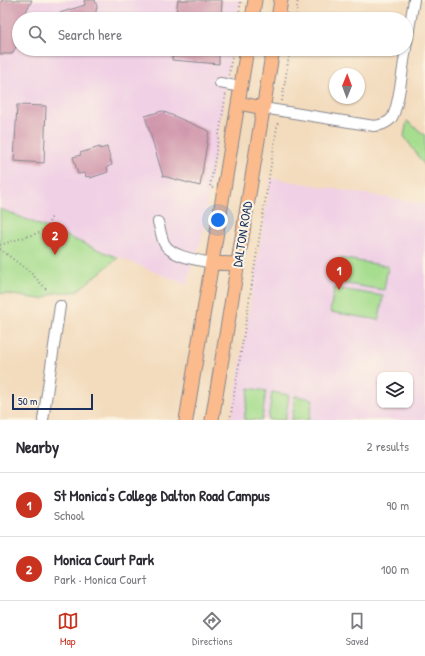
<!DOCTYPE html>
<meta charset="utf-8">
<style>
body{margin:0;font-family:"Patrick Hand",sans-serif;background:#f2f2f3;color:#2b2b33}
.controls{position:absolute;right:12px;bottom:12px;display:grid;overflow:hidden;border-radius:8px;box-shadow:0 1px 3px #0004}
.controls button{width:36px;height:36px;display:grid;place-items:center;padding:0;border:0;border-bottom:1px solid #e1e1e2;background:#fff;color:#2b2b33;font:20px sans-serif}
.compass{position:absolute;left:329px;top:68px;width:36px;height:36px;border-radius:50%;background:#fff;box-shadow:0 1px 3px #0004;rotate:1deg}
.scale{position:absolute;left:12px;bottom:10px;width:81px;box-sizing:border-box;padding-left:4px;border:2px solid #1b2f5e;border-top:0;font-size:11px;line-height:14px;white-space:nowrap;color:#1b2f5e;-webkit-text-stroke:3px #fcf5e5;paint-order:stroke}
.you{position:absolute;left:218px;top:220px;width:14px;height:14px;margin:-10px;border:3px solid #fff;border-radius:50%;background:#1a73e8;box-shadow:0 0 0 6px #1a73e833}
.badge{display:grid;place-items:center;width:26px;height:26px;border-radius:50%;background:#c8321e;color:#fff;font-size:13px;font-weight:700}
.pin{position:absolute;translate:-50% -33px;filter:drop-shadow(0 1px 2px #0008)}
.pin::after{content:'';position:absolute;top:21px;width:14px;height:12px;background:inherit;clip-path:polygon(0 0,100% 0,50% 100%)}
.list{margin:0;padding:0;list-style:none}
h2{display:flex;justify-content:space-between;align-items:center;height:52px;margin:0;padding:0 16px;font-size:17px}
h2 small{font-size:13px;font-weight:400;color:#7c7c81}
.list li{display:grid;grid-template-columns:26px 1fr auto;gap:12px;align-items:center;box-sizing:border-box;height:64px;padding:0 16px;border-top:1px solid #e1e1e2}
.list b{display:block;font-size:15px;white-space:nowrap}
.list p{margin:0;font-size:13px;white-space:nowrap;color:#7c7c81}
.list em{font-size:13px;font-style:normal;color:#7c7c81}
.icon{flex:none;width:22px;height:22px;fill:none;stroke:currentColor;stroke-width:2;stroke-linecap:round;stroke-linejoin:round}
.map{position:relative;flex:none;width:425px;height:420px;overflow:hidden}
.search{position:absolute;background:#fff;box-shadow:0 1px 3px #0004;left:12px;right:12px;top:12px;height:44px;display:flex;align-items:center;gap:10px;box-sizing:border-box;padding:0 14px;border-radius:22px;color:#7c7c81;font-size:15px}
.sheet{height:180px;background:#fff}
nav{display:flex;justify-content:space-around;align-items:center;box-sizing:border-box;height:56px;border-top:1px solid #e1e1e2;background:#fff;font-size:11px;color:#7c7c81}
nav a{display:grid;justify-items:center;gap:2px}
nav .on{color:#c8321e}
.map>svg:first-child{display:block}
.built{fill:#f0d0e5;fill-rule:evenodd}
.green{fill:#a6dd8e;stroke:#608676}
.building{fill:#d096ac}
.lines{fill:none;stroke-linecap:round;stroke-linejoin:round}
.minor-casing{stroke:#87868e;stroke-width:12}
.major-casing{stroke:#87868e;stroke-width:15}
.path{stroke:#87868e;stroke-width:2;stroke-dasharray:1 3;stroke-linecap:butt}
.minor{stroke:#fff;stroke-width:10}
.major{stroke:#fbbb8c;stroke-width:13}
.labels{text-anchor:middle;stroke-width:4;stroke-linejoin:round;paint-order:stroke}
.street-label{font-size:13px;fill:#1b2f5e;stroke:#fcf5e5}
</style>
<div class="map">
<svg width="425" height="420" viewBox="0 0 425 420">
<rect width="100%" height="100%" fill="#fcf5e5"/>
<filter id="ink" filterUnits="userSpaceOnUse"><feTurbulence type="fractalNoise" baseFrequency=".025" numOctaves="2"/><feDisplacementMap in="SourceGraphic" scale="8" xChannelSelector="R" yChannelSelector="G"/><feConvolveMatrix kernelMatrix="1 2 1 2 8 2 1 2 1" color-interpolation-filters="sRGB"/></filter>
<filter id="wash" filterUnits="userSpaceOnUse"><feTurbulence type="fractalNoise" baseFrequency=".012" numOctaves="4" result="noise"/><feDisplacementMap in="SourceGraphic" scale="16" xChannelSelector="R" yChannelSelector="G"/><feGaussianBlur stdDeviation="0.9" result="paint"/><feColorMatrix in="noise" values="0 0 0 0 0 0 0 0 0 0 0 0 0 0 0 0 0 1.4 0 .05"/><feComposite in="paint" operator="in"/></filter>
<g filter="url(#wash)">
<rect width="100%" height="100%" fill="#f3dcbe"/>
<path class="built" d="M0,0H240L237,19H19V49H232L201,242L192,265L187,285L0,209Z
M271,178L425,204V420H231ZM380,375H410V405H380Z"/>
<path class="green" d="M407,121L425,135V166L404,136Z
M0,209L11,213L118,258L77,291C68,294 63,291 55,293C49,295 46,299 40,299L0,293Z
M339,258L388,266L384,290L335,282Z
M334,288L383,296L379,320L330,312Z
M249,388L266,391L262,420H244Z
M272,392L289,395L285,420H268Z
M295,396L313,399L309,420H292Z"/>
<g id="blocks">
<path class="building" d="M2,0H32L22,19H19V41L12,54H0V5Z
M84,0H95L97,7L94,19H47V17L85,5Z
M178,0H222L221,19H175Z
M173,49H219V64L172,60Z
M17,105L46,106L44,163L14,161Z
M162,111L209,131L200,186L163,176L145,116Z
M100,147V149L107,147L112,165L107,167L108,172L90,178L89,176L86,177L85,173L78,174L73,157L81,155L80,153Z"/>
</g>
</g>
<g filter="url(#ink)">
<use href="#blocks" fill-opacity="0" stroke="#87868e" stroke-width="1"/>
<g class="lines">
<g class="minor-casing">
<path id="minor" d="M406,47L414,0
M220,83L241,87
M263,108L374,126C381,125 386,124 391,119C399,110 403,63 406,49
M158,222C160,228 161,236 164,243C171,257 198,260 212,263
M43,420L60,306"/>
</g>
<g class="major-casing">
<path id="major" d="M252,19L255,0
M278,19L281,0
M239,103L263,108
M212,263L237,264
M186,420L247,49
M212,420L273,49"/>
</g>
<path class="path" d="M238,19L241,0
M295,19L298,0
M229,75L233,49
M282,101L290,49
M213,188L210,187L226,94
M0,245L41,232L48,225L52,216
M0,249L30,272L48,291
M230,420L278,121"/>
<use href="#minor" class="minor"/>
<use href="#major" class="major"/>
</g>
</g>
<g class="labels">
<g class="street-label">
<text transform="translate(242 234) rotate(-81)" y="5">DALTON ROAD</text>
</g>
</g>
</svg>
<div class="controls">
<button><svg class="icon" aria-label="layers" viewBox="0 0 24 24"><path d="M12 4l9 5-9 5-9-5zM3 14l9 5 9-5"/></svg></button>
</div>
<svg class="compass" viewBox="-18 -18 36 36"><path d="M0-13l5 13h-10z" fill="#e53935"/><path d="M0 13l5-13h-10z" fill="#7c7c81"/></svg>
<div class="scale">50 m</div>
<div class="you"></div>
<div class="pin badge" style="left:339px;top:290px">1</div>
<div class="pin badge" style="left:55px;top:255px">2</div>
<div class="search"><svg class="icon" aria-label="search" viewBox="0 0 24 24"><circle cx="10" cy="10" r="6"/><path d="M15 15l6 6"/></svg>Search here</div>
</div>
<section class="sheet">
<h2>Nearby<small>2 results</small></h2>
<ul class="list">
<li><span class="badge">1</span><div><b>St Monica's College Dalton Road Campus</b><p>School</p></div><em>90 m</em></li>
<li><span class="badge">2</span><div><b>Monica Court Park</b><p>Park · Monica Court</p></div><em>100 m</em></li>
</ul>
</section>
<nav>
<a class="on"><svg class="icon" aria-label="map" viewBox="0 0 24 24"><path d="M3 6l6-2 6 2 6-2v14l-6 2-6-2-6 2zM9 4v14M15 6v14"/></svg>Map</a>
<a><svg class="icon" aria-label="directions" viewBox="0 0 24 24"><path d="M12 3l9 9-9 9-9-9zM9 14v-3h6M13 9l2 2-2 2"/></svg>Directions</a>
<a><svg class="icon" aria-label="saved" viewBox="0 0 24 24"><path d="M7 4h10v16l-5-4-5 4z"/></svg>Saved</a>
</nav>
